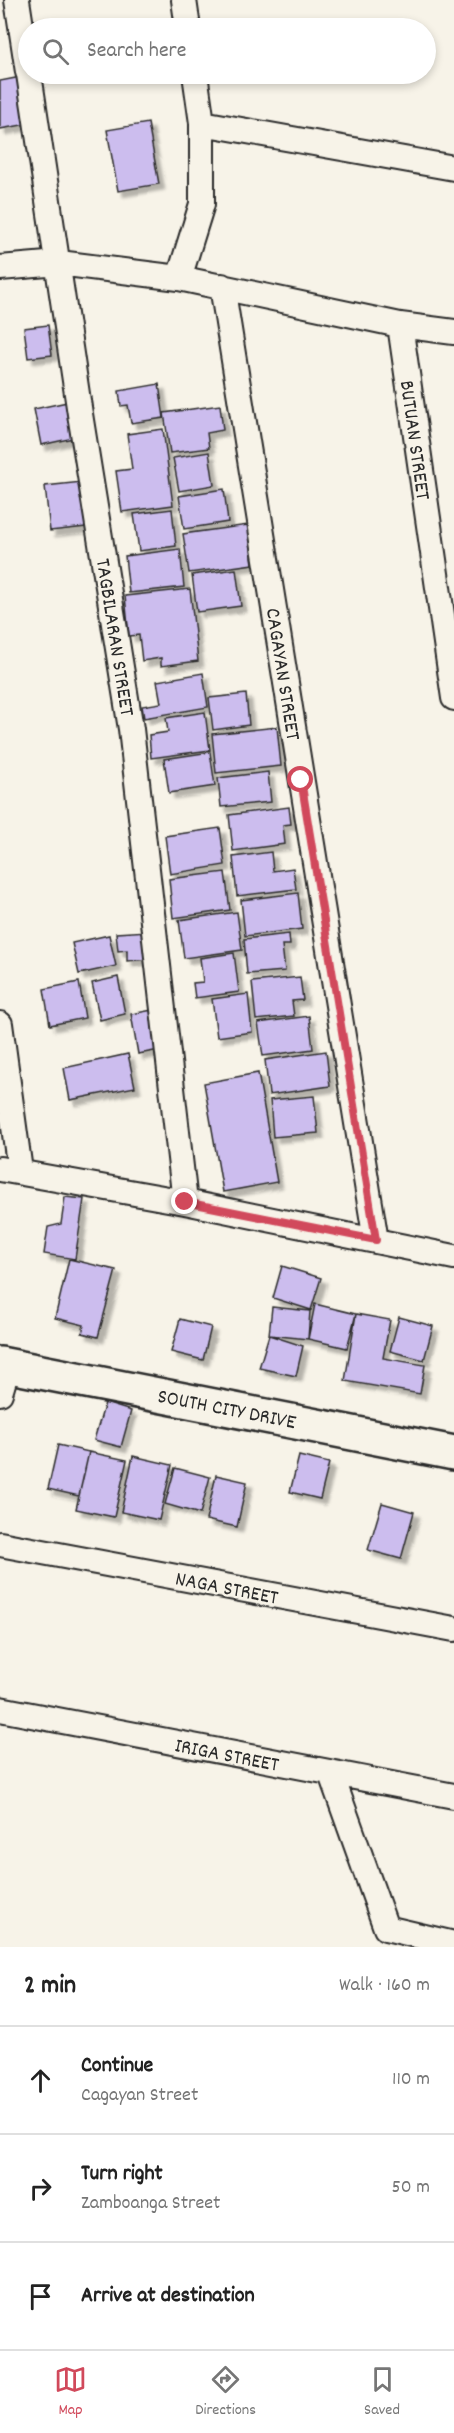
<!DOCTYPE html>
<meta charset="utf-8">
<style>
body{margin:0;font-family:Dekko,sans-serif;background:#f2f2f2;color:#222}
.stop{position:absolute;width:18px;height:18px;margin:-14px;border:4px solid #d1495b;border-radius:50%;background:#fff}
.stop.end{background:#d1495b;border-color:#fff;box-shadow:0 2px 6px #0008}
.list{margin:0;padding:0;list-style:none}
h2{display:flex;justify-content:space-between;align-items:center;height:78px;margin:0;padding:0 24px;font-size:26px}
h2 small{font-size:20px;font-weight:400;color:#767676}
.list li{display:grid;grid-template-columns:39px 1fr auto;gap:18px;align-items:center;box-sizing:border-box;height:108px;padding:0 24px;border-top:2px solid #e0e0e0}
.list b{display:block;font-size:22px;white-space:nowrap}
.list p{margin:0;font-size:20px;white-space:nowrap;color:#767676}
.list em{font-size:20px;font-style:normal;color:#767676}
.icon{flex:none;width:33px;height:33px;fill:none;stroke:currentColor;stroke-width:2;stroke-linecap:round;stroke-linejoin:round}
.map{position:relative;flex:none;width:454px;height:1947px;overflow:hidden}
.search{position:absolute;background:#fff;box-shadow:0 3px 9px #0003;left:18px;right:18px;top:18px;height:66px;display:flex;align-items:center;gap:15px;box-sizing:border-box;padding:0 21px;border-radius:33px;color:#767676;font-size:22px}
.sheet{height:402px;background:#fff}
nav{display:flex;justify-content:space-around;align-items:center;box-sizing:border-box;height:84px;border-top:2px solid #e0e0e0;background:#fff;font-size:16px;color:#767676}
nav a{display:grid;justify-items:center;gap:3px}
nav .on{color:#d1495b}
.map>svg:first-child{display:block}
.building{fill:#ccbdee;stroke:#2b2b2b;stroke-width:1.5;filter:url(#shadow)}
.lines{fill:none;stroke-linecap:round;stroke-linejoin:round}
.street-casing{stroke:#2b2b2b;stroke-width:28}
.secondary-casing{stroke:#2b2b2b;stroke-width:38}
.street{stroke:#f7f3e8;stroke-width:24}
.secondary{stroke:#f7f3e8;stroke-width:33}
.route{stroke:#d1495b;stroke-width:8}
.labels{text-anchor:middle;stroke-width:4.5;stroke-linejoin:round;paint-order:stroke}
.street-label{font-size:21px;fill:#2b2b2b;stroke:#f7f3e8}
</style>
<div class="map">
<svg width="454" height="1947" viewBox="0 0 454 1947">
<defs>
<filter id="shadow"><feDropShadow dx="5.5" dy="5.5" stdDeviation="1.5" flood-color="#0004"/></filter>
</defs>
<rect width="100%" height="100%" fill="#f7f3e8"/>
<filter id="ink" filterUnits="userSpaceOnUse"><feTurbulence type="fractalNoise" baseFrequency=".0167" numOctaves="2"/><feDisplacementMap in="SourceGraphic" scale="12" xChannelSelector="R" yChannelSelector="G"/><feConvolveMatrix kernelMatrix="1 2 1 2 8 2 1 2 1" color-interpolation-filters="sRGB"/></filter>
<g filter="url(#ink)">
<path class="building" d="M21,77L28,124L0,129V81Z
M148,123L159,184L118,191L107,130Z
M48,325L52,355L28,358L24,328Z
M159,384L164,418L131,423L128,405L121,406L119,391Z
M72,401L78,437L41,445L34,409Z
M220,405L223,430L207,433L209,448L170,453L164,413Z
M163,429L173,505L122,512L116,471L132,469L127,434Z
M209,452L214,485L179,491L173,458Z
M82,482L86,527L50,531L45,486Z
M224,489L228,522L184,529L179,496Z
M172,509L176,546L139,551L134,514Z
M248,525L253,564L189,573L183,534Z
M180,549L184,587L129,593L125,556Z
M236,569L241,606L197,612L192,575Z
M190,589L198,661L161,666V658L142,661L139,635L129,636L125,596Z
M203,673L208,707L144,718L142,706L161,703L157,681Z
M246,694L249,725L213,730L209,698Z
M205,712L210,750L151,758L149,735L168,732L166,718Z
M277,727L281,766L216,773L212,734Z
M210,752L215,786L169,793L164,759Z
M268,772L271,802L221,807L218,778Z
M289,807L291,824L283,825L285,844L233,851L229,815Z
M220,828L225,865L170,874L165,836Z
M271,852L273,871L293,868L296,889L237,896L233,857Z
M225,872L230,910L173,918L169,879Z
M298,893L302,929L245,936L241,900Z
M237,912L242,950L184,958L179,920Z
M148,931L150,959L127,961V950L118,951L116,933Z
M289,934L290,945H282L285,971L247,974L244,939Z
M109,935L116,966L79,974L72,943Z
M234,953L239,992L195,998L193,983L203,982L200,958Z
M118,977L125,1014L100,1020L92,983Z
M300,977L303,1000L292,1001L294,1016L256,1020L252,982Z
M79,982L85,1018L50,1025L44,989Z
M248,994L252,1032L217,1037L212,999Z
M158,1009L165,1049L138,1054L131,1014Z
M309,1016L313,1049L263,1056L258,1023Z
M326,1051L330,1086L269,1095L265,1060Z
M128,1054L135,1087L70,1100L64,1068Z
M258,1073L277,1182L223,1192L204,1083Z
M314,1096L318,1133L273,1137L270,1100Z
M65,1197L84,1199L75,1259L44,1254L48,1227L61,1224Z
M69,1259L116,1270L98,1337L82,1333L84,1325L55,1318Z
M282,1266L321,1278L311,1310L273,1298Z
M315,1304L356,1314L347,1348L308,1339Z
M272,1307L310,1311L308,1339L269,1335Z
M356,1314L390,1320L383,1358L425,1365L420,1394L345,1381Z
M399,1317L433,1326L424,1360L390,1351Z
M180,1319L211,1327L203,1360L171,1352Z
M269,1335L303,1346L296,1376L259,1368Z
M105,1403L131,1411L121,1447L94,1440Z
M58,1445L89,1452L79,1496L48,1489Z
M89,1452L127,1460L114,1517L76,1509Z
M133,1456L172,1465L159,1520L121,1512Z
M299,1456L329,1463L320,1499L290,1492Z
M175,1468L210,1477L200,1514L165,1504Z
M216,1475L247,1482L237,1527L206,1520Z
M382,1503L414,1512L401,1559L368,1550Z"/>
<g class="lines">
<g class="street-casing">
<path id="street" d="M17,0L28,72
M184,0L188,28
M29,74L80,414L131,729L185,1202
M202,123L454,168
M0,268L59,263L179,278L400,325L454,332
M179,278L202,204V123L195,74
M222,286L376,1241
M400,325L454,698
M0,1024L20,1171
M0,1169L185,1202L454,1257
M0,1393L8,1366
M0,1544L454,1629
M0,1709L454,1796
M331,1774L386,1928L454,1944"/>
</g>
<g class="secondary-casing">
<path id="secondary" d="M0,1364L454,1453"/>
</g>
<use href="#street" class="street"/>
<use href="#secondary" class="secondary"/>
</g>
</g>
<g class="lines" filter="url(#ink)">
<path class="route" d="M185,1202L376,1240L301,780"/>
</g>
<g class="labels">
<g class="street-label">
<text transform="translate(416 440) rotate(82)" y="7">BUTUAN STREET</text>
<text transform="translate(116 637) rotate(81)" y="7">TAGBILARAN STREET</text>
<text transform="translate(284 674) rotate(81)" y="7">CAGAYAN STREET</text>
<text transform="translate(227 1408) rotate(11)" y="7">SOUTH CITY DRIVE</text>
<text transform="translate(227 1587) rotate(11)" y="7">NAGA STREET</text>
<text transform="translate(227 1754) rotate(11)" y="7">IRIGA STREET</text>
</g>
</g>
</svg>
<div class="stop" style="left:301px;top:780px"></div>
<div class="stop end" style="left:185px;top:1202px"></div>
<div class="search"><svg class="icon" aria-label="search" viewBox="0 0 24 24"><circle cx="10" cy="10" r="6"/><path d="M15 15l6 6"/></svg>Search here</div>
</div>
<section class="sheet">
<h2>2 min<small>Walk · 160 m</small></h2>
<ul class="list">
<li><svg class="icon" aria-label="ahead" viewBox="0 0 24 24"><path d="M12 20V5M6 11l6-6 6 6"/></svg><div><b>Continue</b><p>Cagayan Street</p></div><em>110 m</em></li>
<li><svg class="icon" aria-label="right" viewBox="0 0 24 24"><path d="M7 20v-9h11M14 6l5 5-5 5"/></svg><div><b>Turn right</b><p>Zamboanga Street</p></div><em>50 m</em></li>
<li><svg class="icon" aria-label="arrive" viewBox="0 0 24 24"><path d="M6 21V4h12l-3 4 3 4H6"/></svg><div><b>Arrive at destination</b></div></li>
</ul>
</section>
<nav>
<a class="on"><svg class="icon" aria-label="map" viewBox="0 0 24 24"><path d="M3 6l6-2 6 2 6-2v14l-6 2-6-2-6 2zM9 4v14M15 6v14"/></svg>Map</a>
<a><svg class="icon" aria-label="directions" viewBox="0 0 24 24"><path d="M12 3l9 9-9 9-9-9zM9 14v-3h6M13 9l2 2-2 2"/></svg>Directions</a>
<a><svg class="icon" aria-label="saved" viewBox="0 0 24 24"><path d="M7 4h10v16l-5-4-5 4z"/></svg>Saved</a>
</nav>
